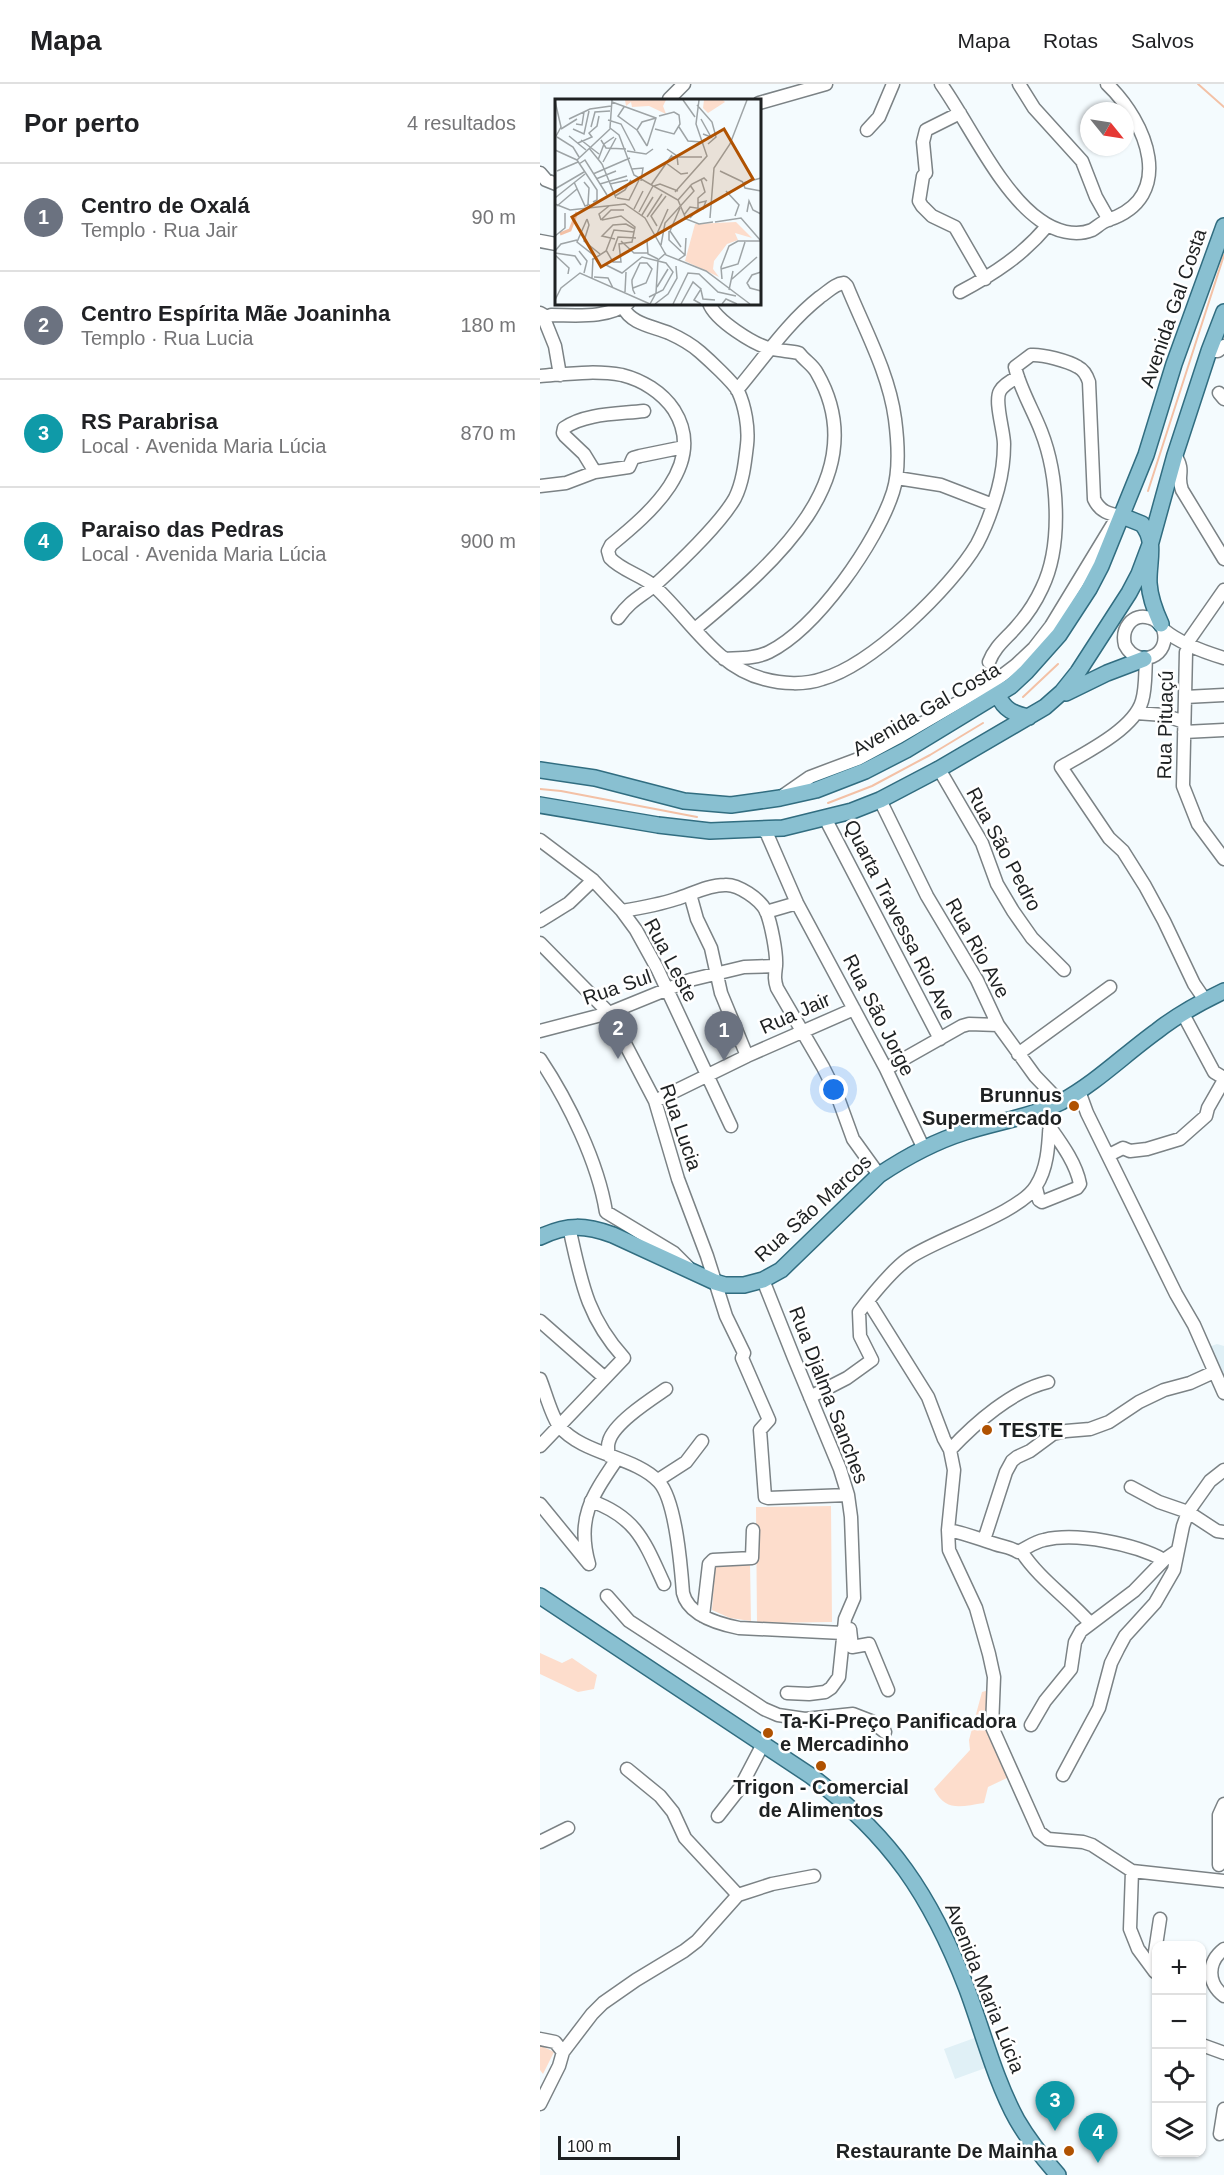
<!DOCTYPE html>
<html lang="pt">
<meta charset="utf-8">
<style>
body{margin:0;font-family:Helvetica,sans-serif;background:#f6f6f6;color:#202124}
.controls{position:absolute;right:18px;bottom:18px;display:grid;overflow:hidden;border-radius:12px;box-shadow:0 2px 4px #0004}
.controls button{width:54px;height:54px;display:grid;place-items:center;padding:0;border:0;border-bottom:2px solid #e0e0e0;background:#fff;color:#202124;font:30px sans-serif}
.compass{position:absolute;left:540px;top:18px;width:54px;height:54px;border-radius:50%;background:#fff;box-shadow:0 2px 4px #0004;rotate:120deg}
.scale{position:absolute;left:18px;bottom:15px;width:122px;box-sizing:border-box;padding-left:6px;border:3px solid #1e2122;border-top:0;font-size:16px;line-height:21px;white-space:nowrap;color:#1e2122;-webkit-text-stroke:4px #fff;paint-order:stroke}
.you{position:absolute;left:294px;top:1006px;width:21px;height:21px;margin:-15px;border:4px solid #fff;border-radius:50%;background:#1a73e8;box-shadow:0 0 0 9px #1a73e833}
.badge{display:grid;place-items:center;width:39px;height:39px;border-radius:50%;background:#b05201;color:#fff;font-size:20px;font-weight:700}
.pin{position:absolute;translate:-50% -50px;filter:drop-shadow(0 2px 3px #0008)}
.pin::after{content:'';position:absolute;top:32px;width:21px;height:18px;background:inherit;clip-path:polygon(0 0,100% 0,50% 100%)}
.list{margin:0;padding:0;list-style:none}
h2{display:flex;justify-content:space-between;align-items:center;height:78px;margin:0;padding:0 24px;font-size:26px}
h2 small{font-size:20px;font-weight:400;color:#757577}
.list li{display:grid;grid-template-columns:39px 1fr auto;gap:18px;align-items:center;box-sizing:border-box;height:108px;padding:0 24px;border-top:2px solid #e0e0e0}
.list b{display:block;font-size:22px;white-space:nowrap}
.list p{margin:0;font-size:20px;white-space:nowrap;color:#757577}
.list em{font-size:20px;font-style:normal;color:#757577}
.icon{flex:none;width:33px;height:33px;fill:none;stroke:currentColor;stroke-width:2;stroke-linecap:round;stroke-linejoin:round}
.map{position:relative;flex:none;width:684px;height:2091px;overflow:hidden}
header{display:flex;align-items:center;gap:36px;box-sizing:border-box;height:84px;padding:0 30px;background:#fff;border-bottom:2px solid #e0e0e0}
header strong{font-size:28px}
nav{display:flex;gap:33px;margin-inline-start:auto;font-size:21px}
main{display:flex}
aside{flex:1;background:#fff}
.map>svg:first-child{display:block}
.built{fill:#e0f0f6}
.green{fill:#fdddcc}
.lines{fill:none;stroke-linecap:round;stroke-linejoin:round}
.stream{stroke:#f3c1a6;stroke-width:2}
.minor-casing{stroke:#7b8285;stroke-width:15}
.major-casing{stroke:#316d80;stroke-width:18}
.minor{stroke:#fff;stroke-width:12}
.major{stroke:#89c0d1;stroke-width:15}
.poi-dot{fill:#b05201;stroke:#fff;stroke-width:2}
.labels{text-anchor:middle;stroke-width:5;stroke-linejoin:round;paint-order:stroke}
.street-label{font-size:20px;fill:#1e2122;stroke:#fff}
.poi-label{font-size:20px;font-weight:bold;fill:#1e2122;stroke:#fff;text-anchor:end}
.inset-river{fill:none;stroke:#f3c1a6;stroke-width:3}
.inset-road{fill:none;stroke:#9ea4a6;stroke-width:1.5}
.view{fill:#b05201;fill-opacity:0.15;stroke:#b05201;stroke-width:3}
.inset-edge{fill:none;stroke:#1e2122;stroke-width:3}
</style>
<header>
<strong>Mapa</strong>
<nav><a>Mapa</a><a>Rotas</a><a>Salvos</a></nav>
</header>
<main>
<aside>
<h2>Por perto<small>4 resultados</small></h2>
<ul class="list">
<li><span class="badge" style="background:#6b7280">1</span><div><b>Centro de Oxalá</b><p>Templo · Rua Jair</p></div><em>90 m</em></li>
<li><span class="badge" style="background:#6b7280">2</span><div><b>Centro Espírita Mãe Joaninha</b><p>Templo · Rua Lucia</p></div><em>180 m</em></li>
<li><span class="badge" style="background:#0f9aa8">3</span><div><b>RS Parabrisa</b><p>Local · Avenida Maria Lúcia</p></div><em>870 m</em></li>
<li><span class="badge" style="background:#0f9aa8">4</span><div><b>Paraiso das Pedras</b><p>Local · Avenida Maria Lúcia</p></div><em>900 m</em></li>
</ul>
</aside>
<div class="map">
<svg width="684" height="2091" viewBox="0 0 684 2091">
<rect width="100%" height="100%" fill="#f4fbfe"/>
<path class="built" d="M677,1260L684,1262V1305L666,1264Z
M440,1952L451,1982L415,1995L404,1965Z"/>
<path class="green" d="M291,1422L292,1538L217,1539L216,1423Z
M210,1479L211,1537L190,1534L172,1526L175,1480Z
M0,1569L22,1579L32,1574L57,1591L54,1605L38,1608L0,1590Z
M449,1606L469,1693L448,1703L444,1719C422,1722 406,1729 394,1705L430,1666L429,1656L442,1608Z
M0,1961L14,1968L3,1990L0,1986Z"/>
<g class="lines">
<path class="stream" d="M658,0L684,23
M608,407L684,171
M483,613L518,580
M0,705L21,707L157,733
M288,719L332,702L390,671L443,639"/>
<g class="minor-casing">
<path id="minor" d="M401,0C430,41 460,108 500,136C515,147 535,153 552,146C557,143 562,138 568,136C637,113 607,38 567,0
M479,0L494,24L542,77L556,113L569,136
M129,15L144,0
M219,19L286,0
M420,29L386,46L383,58L386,89L383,92L379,117L382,122L392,132L415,143L445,195
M327,46L339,33L353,0
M0,89L6,96L16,100
M0,157L16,160
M420,208C454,190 483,171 508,141
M0,229L7,233L11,231C36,231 67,235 88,219
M7,233L5,237L15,262L20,291
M669,267H678L684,262
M0,292C27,290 55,286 82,291C102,296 122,308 134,326C168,380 109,430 71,461L68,467L70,474C82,487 102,491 115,503C150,535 176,583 224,595C242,600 265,601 282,595C332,581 411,504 437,460C446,443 453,423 458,405C462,390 464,375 464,360C464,347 454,317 460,307C464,300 472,296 478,293
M679,309L684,315
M635,371C646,389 636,390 642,406L684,475
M55,388L44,370L25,352L23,349L24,344C45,329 79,330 104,327
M357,394L401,401L453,421
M0,402L26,399L55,388L89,383L93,374L100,372L144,363
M78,534C91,516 99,514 115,501C137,481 181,439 195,414C203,398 205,378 207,361C209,344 205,322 198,307C193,298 168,275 160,268C151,260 140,254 129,249C112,242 91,240 83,223
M155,545C227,485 338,395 277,289C273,281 265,277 259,269C250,267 241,267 232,265C214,261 175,236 169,219
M623,545C632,572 598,586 585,561C581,545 592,528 610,534C618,536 620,541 624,546C641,560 664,568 684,574
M647,559L684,506
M646,568L643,702L658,740L684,775
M184,575C198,574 215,575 229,568C277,544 337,458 353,408C360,386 358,358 355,335C349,289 324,244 307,202L304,199C294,200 288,208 280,213C247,239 224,274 197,306
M606,575C605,588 606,604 602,617C594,645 545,669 521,683L569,754L583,767L605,802L624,837L654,900L665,916
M449,578C455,562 467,554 477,542C487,531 496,517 502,504C523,461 518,390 501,347C493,326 480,305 475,283L491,271C502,270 528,277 538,283C544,286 547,292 549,298L554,415C560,428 569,430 582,432
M645,613L684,611
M596,629L624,631L644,638
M644,648L684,646
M399,685L442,759L457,800L473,827L492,854L524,886
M244,711L270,693L318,675L357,654L455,597L476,581L494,564L511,542L576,435
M340,716L387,812L437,896L458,941L495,992L520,1018
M285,734L400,955
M223,746L227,750L257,819L346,985L383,1063
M0,756L53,796L82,827L96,846L117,884L191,1042
M150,810L157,835L171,864L181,909L207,972
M82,827C100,824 118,821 136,815C152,810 168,801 185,801C198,800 220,815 226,827C231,839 237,869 236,882C235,891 234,895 237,904L283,983L297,1011L313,1055L339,1091
M226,828L257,819
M0,837L29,819L53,796
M0,859L69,929L115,1017L138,1095L167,1172L186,1232L204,1269L202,1274L229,1336L220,1346L225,1413L228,1414L308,1411
M643,930L674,988L684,994
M0,947L69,929L150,896L204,883L236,882
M478,970L570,903
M0,975C28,1017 58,1078 66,1128L134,1169L148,1183
M346,985L422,942L429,940L458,941
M539,1007L547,1029L636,1210L654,1241L684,1309
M115,1017L207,972L314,925
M569,1071L583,1064L590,1067L607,1065L640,1055L666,1032L668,1024L684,996
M496,1104L499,1116L502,1118L537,1104L540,1100C536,1079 521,1059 509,1042
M223,1196L254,1274L300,1385L308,1411L311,1433L314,1514L305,1535L299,1593L291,1604L285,1608L269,1610L247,1609
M328,1217L388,1313L404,1355L410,1366L414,1386L408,1446L409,1466L436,1524L449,1570L454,1593L452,1643L499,1748L508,1755L543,1758L552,1761L592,1787L684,1797
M0,1237L65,1294
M0,1295C5,1307 11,1331 19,1342C43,1371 95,1372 119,1398C136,1417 141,1483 143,1509C148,1531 179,1540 199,1544L303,1549
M270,1313L307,1294L332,1276L320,1252L319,1228C332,1211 352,1186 369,1174C398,1154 480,1129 496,1102C511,1079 508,1048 511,1022
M0,1362L84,1274C46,1232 41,1196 29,1143
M410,1366C435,1339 473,1306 508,1298
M69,1372C68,1367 67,1362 69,1357C74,1339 110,1316 126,1305
M118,1396L146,1378L162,1357
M591,1403L619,1418L648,1428L677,1447L684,1448
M51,1417C97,1433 105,1459 124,1500
M0,1420L49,1480C36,1434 52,1412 77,1375
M408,1446C425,1449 439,1455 455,1460C464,1463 470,1463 478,1468C487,1464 494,1458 504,1456C537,1448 595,1460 624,1476L637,1467
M444,1456L466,1388L472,1377L477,1373L490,1367L513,1350L526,1347L550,1345L569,1338L599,1318L624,1306L650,1299L674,1288
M481,1467C499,1495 528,1514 550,1539
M67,1512L89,1537L224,1625L238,1631L265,1635L313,1630L331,1637L345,1648
M163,1532L169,1480L173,1476L212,1474L213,1446
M310,1545L312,1563L329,1560L348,1606
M491,1641L505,1617L531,1585L535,1558L541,1547L594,1507L624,1476
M87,1685L120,1712L133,1728L145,1754L198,1811
M523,1691L559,1624L571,1579L578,1565L585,1552L615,1519L634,1486L643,1442L648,1428L670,1397L684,1386
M178,1732L200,1704L223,1660
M0,1758L28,1744
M679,1781V1731L684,1720
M592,1787L590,1845L598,1865L615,1888
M684,1865C667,1878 667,1899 684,1912
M615,1887V1868L620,1835
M0,1955L15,1958L23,1968L19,1982L0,2020
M662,1961L684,1969
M23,1968L52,1930L63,1919L96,1896L144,1867L157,1857L198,1811L232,1800L274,1792
M680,2050L684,2025"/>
</g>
<g class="major-casing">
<path id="major" d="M582,432L602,440C617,457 608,479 609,499C610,514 615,527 621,540
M526,609L567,589L604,575
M458,611C464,626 474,630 489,633
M0,686L55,694L144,717L191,721L240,714L276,706L325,687L366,666L471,602L486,588L519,551L549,505L561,482L606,371L634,280L684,142
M0,721L118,741L170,747L243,744L312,727L340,716L399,685L505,623L522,608L538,588L589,509L599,490L611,458L635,371L669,267L684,228
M0,1153C28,1140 45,1141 73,1151L175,1198L185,1201H204L223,1196L241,1186L339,1091C366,1073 393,1058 425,1048C456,1038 491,1033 521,1018C556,999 585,970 617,947C637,931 661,918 684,907
M0,1512L271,1692C351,1752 391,1812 427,1905C443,1948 455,1996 477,2036C488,2055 503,2074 518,2091"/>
</g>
<use href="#minor" class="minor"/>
<use href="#major" class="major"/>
</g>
<g class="poi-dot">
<circle cx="534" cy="1022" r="6"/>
<circle cx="447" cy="1346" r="6"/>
<circle cx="228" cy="1649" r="6"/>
<circle cx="281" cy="1682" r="6"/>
<circle cx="529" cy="2067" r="6"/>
</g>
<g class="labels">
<g class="street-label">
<text transform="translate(633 224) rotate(-71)" y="7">Avenida Gal Costa</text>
<text transform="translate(386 625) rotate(-30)" y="7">Avenida Gal Costa</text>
<text transform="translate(625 641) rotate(-89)" y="7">Rua Pituaçú</text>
<text transform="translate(464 765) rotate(62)" y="7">Rua São Pedro</text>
<text transform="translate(360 836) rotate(63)" y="7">Quarta Travessa Rio Ave</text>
<text transform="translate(438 864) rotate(61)" y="7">Rua Rio Ave</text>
<text transform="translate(131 876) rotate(62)" y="7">Rua Leste</text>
<text transform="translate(77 903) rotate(-19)" y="7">Rua Sul</text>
<text transform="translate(255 929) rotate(-24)" y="7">Rua Jair</text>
<text transform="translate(339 931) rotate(63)" y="7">Rua São Jorge</text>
<text transform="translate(141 1043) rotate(71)" y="7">Rua Lucia</text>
<text transform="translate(273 1124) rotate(-42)" y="7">Rua São Marcos</text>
<text transform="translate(289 1311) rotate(69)" y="7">Rua Djalma Sanches</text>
<text transform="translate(445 1904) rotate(68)" y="7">Avenida Maria Lúcia</text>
</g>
<g class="poi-label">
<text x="522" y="1018">Brunnus<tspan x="522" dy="23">Supermercado</tspan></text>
<text x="459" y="1353" text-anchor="start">TESTE</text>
<text x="240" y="1644" text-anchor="start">Ta-Ki-Preço Panificadora<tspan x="240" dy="23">e Mercadinho</tspan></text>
<text x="281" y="1710" text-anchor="middle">Trigon - Comercial<tspan x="281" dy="23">de Alimentos</tspan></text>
<text x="517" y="2074">Restaurante De Mainha</text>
</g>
</g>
<g transform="translate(15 15)">
<rect width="206" height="206" fill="#f4fbfe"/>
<path d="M70,1H111L108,7L111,15L94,7L77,8L76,3L71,7ZM149,1H168L170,3L153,14L148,9ZM181,123L197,139L180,134L183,141L172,145L159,162L158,170L164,178L130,162L140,125Z" fill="#fdddcc"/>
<path class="inset-river" d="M5,135L15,131L22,113"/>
<path class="inset-road" d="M57,1L55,29L64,36L79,76L123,101L131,120L144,125L158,123M128,1L140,18M0,2L6,28L0,39M57,3L101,19L92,47M142,6L157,23L161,38L153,45M69,8L63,17L82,31M14,20L35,10L56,7M146,20L156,38L148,35M53,21L66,25L80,52M21,25L27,26L29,13M36,28L40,13L55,12M124,28L133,42L147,43M6,30L22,20M18,30L29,35L34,12M100,30L119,35L125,25L124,16L119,13L104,17M82,31L87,23L101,19M82,31L92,47M14,37L31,51M2,38L18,48L24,58M26,41L44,55M46,41L51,49L71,50M23,44L37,38L34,34L42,27L44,17M34,49L47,65M112,50L122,57L123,66M0,51L22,61M72,52L91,55L98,50M116,58H147M22,61L42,91V101L38,103M22,61L55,30M43,61L49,45L59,38M48,63L61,39M111,64L126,75L133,74M24,65L30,61L52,96M47,65L61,99M77,70L88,69L86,82M2,72L23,63M165,72L188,83M38,75L75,59M206,79L188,84L190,89L206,92M41,80L61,72M19,83L30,107L33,106M29,83L34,89L33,105L37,108M45,85L72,77M55,85L73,81M96,86L117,56M99,87L105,85L123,92M0,90L29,73M171,92L184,106L180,117M120,93L152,57L141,25L144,1M60,97L70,91L76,81M0,99L30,75M62,99L74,101L84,81M123,101L137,85L149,79L152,82M0,105L15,111L70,105L90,119L111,156L151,172L195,205M2,107L22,90M79,110L88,92M84,113L98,87M192,113L194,102L198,111L206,115M87,116L98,98M129,116L135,108L148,110L151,102L143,104M92,118L107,95M135,119L143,110V99L150,93L146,80M155,119L159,69L175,45L192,1M32,120L22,143L41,158M32,120L34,126L29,142L45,155M46,121L44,115L54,107M46,121L56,111H69M47,121L66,117L80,128L77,143L64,145L66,163H58L51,151M160,123L186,119L206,142M102,127L96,117L111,97M114,132V141L130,156M115,132L125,109M115,132L126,148M0,137L10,129V114M101,137L113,110M60,140L47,137L58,126L71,125L80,130M66,142L79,154H93M92,142L93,155L103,160M106,146L110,124L139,92L135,86M0,152L6,145L22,141M24,152L32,162L29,174M58,152L63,138L81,139M0,154L20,157L26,166M0,156L14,169L13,175M37,161L51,152L59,131L79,133M123,161L130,156L131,139M51,166L67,174L87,158L111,164L118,173L108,191L94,198M166,170L183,165L190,143M206,173L197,176L192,184L195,189L206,192M39,178L53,179L58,189M37,179L38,159M167,180L166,168L174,147L183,142H206M177,180L202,158M102,188L113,170M78,189L91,184L97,170L92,164H85L77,181V184L78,191L80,195M146,191L148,200L160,201M174,191L178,172M70,193L71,173M0,201L6,189L25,174L95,205M95,205L101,194L103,161L111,154M100,205L113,195L122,179L121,167M118,205L133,174L144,175L163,193L181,197M126,205L138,183L146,190L139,201L146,205M167,205L171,200L182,205"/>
<path class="view" d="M169,30L198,80L46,168L17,118Z"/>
<rect width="206" height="206" class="inset-edge"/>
</g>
</svg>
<div class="controls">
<button>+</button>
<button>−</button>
<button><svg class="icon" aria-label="locate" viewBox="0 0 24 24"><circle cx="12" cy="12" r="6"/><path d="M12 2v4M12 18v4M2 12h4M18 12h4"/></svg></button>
<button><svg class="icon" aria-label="layers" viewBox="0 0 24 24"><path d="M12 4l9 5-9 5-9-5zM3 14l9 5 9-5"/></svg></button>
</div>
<svg class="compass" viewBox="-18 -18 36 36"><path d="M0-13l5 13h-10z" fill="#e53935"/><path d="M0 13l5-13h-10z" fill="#757577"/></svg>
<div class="scale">100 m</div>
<div class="you"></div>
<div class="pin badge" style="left:184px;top:977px;background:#6b7280">1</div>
<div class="pin badge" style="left:78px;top:975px;background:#6b7280">2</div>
<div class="pin badge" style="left:515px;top:2047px;background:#0f9aa8">3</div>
<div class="pin badge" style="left:558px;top:2079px;background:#0f9aa8">4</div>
</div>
</main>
